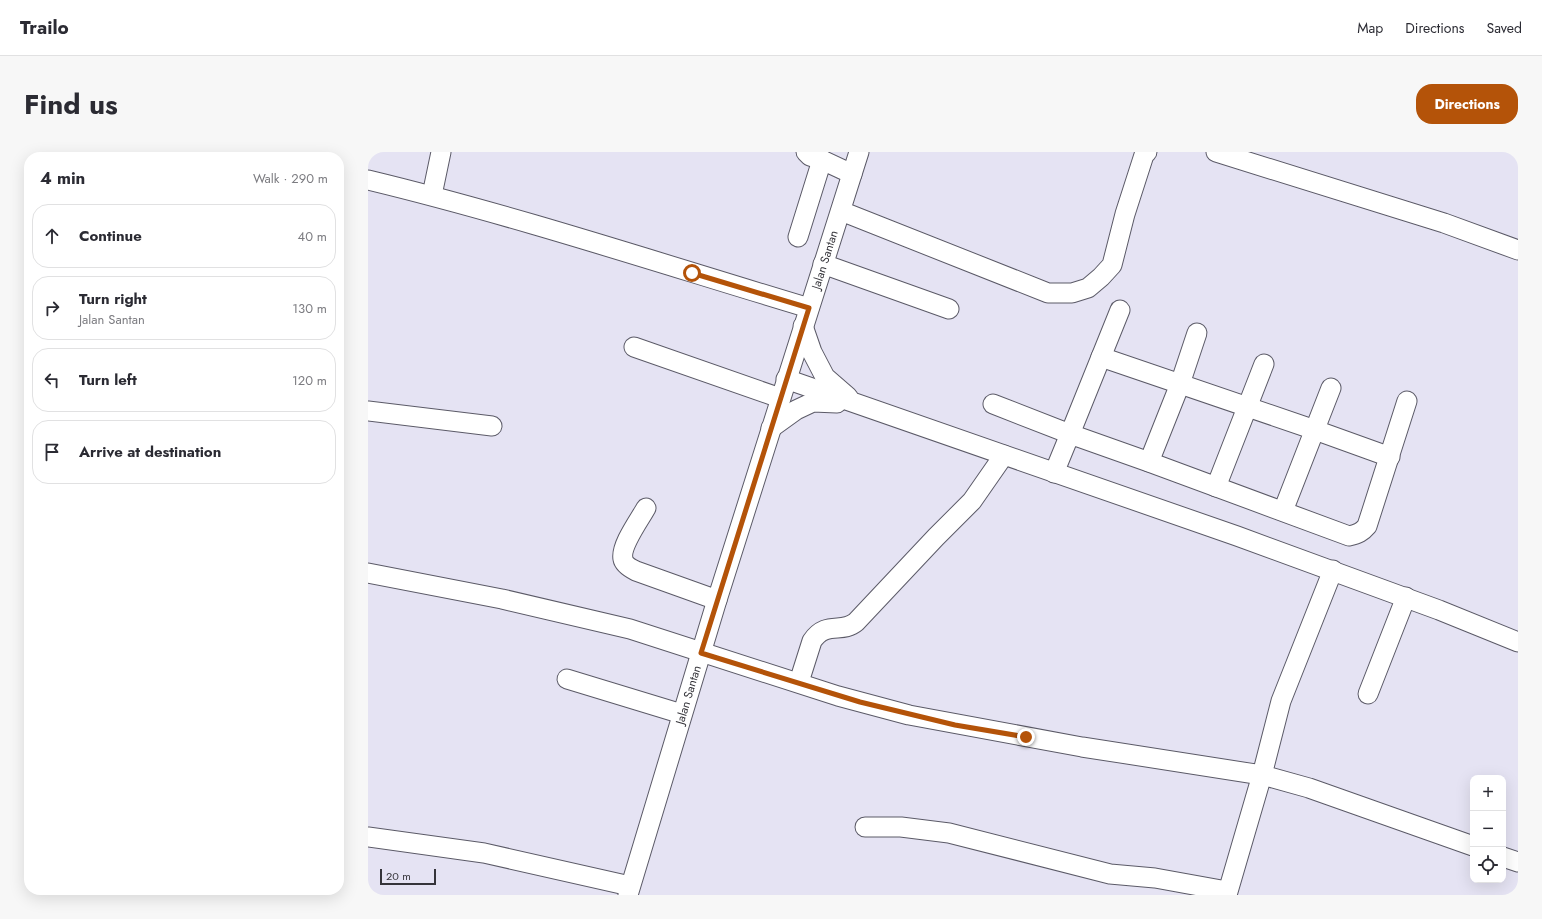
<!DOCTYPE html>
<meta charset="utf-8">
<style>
body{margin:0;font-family:Jost,sans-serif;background:#f7f7f7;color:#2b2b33}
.controls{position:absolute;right:12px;bottom:12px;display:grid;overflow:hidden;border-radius:8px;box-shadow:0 4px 16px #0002}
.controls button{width:36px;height:36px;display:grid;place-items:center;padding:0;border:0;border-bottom:1px solid #e1e1e2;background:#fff;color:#2b2b33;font:20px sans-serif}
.scale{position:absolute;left:12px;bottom:10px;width:56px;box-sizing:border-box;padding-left:4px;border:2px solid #35343a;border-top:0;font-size:11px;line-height:14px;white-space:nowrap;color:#35343a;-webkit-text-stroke:3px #e5e3f3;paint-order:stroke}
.stop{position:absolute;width:12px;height:12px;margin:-9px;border:3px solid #b45309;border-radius:50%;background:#fff}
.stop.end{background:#b45309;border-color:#fff;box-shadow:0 1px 4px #0008}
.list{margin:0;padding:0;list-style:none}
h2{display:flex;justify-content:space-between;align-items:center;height:52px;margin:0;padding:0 16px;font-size:17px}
h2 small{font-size:13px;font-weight:400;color:#7c7c81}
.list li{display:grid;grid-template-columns:26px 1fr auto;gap:12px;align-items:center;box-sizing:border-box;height:64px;margin:0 8px 8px;padding:0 8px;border:1px solid #e1e1e2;border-radius:16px}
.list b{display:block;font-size:15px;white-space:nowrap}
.list p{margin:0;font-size:13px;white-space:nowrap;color:#7c7c81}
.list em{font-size:13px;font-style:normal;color:#7c7c81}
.icon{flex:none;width:22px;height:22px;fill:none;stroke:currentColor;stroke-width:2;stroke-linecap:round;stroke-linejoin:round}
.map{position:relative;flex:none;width:1150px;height:743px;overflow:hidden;border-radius:16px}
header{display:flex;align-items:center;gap:24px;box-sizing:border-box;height:56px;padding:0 20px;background:#fff;border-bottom:1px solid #e1e1e2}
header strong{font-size:19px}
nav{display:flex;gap:22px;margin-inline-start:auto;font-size:14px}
.intro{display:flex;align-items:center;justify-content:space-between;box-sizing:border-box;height:96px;padding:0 24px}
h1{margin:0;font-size:28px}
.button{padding:10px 18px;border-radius:16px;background:#b45309;color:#fff;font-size:14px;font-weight:700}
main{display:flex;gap:24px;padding:0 24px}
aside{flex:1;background:#fff;border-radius:16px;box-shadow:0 4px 16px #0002}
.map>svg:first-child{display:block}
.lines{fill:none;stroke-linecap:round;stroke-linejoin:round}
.minor-casing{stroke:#5b5a67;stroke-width:21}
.minor{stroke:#fff;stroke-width:19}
.route{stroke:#b45309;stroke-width:5}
.labels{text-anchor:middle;stroke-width:4;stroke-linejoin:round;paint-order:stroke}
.street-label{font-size:12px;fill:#35343a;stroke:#e5e3f3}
</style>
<header>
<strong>Trailo</strong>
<nav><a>Map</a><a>Directions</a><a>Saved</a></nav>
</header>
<div class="intro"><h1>Find us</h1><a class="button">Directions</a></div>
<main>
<aside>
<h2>4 min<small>Walk · 290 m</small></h2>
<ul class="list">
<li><svg class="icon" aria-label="ahead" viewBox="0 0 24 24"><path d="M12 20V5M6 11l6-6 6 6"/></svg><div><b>Continue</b></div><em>40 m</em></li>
<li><svg class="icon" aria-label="right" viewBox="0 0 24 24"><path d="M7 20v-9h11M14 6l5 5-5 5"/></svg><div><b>Turn right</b><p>Jalan Santan</p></div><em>130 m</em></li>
<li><svg class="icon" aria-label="left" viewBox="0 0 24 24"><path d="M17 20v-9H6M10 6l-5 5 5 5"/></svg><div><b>Turn left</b></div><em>120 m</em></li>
<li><svg class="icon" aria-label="arrive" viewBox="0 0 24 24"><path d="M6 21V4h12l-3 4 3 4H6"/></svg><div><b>Arrive at destination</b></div></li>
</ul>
</aside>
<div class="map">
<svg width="1150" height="743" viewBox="0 0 1150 743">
<rect width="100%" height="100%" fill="#e5e3f3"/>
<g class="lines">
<g class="minor-casing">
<g id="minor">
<path d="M438,0L442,4L454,8"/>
<path d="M848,0L1076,71L1150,98"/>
<path d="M0,28C149,64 294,112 441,156"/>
<path d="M64,43L73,0"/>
<path d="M473,59L680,141H704L720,136L733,125L744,113L757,62L776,3L779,0"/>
<path d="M430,85L454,8L484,22"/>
<path d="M455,112L581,157"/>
<path d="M435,174L444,200L457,225L480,245"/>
<path d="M266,195L412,246"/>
<path d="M733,205L947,278L1022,305"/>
<path d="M418,227L869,384L1071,458L1150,490"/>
<path d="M625,252L702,282L752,158"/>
<path d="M0,259L124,274"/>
<path d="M403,276L428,258L445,250L469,251"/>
<path d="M781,310L812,232L829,181"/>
<path d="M686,321L702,282L781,310L981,384C990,382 994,380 999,374L1039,249"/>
<path d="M848,335L896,212"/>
<path d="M278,356C272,367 252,394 255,407C256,413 264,417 268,419L349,448"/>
<path d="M915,359L963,236"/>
<path d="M0,421L134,447L262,477L470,544L541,563L714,595L894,623L941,636L1105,694"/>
<path d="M199,527L314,562"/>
<path d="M431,530L444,489C458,468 474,482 488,470L568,385L604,349L636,303"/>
<path d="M1000,542L1038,445"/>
<path d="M497,675H533L581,681L742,722L787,726L859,739"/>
<path d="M0,685L116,701L262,734"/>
<path d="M1135,705L1150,710"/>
<path id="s1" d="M260,743L349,448L491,0"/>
<path d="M859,743L894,623L913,549L965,418"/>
</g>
</g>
<use href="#minor" class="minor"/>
</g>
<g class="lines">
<path class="route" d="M324,121L441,156L333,501L492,550L587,573L658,585"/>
</g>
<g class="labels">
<g class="street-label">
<text dy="4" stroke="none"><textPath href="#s1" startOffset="665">Jalan Santan</textPath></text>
<text dy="4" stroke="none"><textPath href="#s1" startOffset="209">Jalan Santan</textPath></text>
</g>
</g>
</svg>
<div class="controls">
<button>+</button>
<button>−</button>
<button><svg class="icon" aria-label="locate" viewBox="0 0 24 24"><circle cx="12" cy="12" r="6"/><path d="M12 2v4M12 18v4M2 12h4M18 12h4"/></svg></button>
</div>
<div class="scale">20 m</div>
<div class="stop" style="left:324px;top:121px"></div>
<div class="stop end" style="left:658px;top:585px"></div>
</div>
</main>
